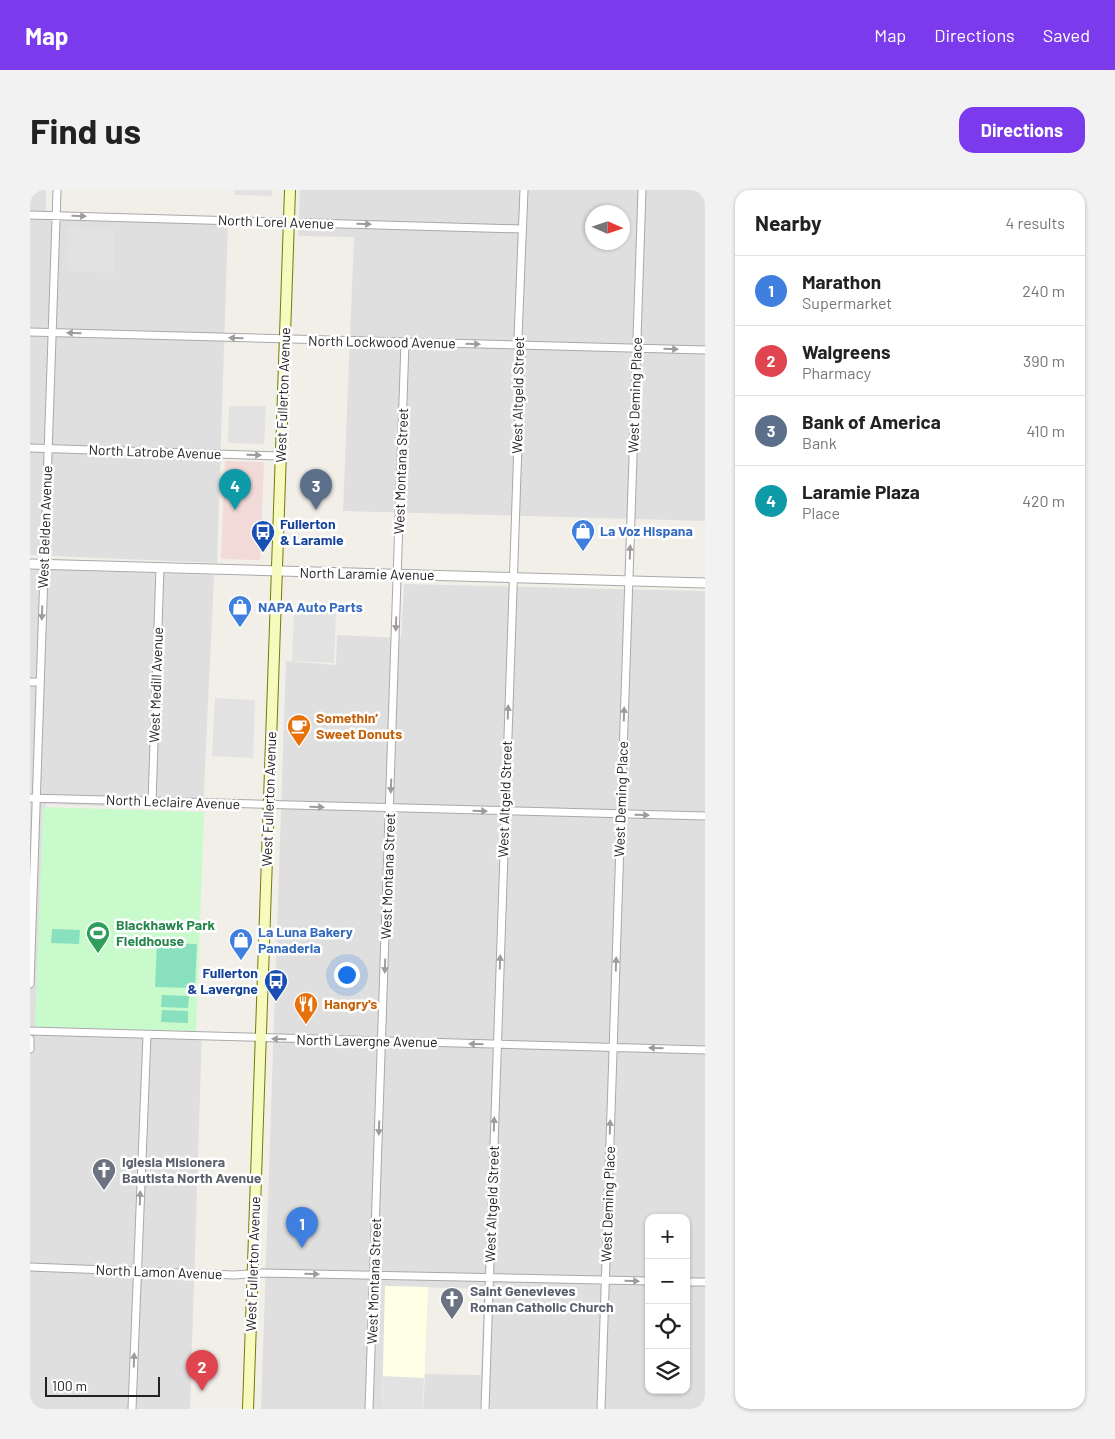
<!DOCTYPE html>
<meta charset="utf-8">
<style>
body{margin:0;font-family:Barlow,sans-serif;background:#f2f2f2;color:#222}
.controls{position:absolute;right:15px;bottom:15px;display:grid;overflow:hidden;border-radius:10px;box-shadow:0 1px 4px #0004}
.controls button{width:45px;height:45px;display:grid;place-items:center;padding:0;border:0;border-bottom:1px solid #e0e0e0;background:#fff;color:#222;font:25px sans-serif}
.compass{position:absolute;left:555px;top:15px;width:45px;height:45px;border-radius:50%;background:#fff;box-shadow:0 1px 4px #0004;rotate:93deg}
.scale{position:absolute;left:15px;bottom:12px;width:115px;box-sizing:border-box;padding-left:5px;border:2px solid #222;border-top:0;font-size:14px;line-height:18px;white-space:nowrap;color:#222;-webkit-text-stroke:4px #fff;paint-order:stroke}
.you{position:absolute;left:316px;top:784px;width:18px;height:18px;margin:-12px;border:4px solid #fff;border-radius:50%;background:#1a73e8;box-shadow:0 0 0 8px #1a73e833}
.badge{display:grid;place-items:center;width:32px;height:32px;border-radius:50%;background:#7c3aed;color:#fff;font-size:16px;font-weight:700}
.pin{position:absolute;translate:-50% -41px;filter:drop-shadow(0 1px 2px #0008)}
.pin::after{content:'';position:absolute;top:26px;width:18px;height:15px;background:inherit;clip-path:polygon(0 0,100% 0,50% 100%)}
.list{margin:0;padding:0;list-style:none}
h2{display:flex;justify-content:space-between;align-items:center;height:65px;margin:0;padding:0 20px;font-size:21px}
h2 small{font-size:16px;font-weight:400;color:#767676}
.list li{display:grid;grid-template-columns:32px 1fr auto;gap:15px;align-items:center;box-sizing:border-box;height:70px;padding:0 20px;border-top:1px solid #e0e0e0}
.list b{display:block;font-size:19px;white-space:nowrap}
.list p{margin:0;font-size:16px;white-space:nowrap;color:#767676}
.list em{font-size:16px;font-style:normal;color:#767676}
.icon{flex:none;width:28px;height:28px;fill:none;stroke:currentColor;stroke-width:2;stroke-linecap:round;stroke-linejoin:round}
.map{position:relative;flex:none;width:675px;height:1219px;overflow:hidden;border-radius:15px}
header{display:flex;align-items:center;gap:30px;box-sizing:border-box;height:70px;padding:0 25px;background:#7c3aed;color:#fff}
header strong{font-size:24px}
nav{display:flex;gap:28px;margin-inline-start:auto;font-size:18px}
.intro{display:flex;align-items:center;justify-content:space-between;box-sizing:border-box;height:120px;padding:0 30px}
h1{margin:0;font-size:35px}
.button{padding:12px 22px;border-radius:15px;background:#7c3aed;color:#fff;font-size:18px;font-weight:700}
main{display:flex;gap:30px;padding:0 30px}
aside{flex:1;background:#fff;border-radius:15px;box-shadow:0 1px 4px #0004}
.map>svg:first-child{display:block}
.residential{fill:#e0dfdf;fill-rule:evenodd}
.commercial{fill:#f2dad9}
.education{fill:#ffffe5}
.park{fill:#c8facc}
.pitch{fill:#88e0be}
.parking{fill:#e2e2e2}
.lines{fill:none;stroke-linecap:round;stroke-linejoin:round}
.minor-casing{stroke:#a9a9a9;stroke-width:9}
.tertiary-casing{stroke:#a9a9a9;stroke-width:11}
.secondary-casing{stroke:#707d05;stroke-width:12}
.minor{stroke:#fff;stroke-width:7}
.tertiary{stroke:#fff;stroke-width:9}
.secondary{stroke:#f7fabf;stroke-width:10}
.oneway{fill:#9c9c9c}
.labels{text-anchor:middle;stroke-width:5;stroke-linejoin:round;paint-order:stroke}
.street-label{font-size:14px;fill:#222;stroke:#fff}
.transit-label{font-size:14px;font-weight:bold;fill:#164399;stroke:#fff;text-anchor:start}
.shop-label{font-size:14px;font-weight:bold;fill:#366cbe;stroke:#fff;text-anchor:start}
.food-label{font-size:14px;font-weight:bold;fill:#c56008;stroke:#fff;text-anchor:start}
.leisure-label{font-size:14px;font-weight:bold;fill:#27864d;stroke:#fff;text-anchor:start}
.worship-label{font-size:14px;font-weight:bold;fill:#5b616d;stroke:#fff;text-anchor:start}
</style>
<header>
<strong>Map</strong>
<nav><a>Map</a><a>Directions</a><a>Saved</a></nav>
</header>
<div class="intro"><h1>Find us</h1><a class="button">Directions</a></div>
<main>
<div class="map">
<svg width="675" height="1219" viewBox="0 0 675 1219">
<rect width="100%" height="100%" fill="#f2efe9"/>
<path class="residential" d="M0,0H16V27L198,34L187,373L0,365Z
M270,0H675V331L313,321L324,47L268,46ZM562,22H592V52H562Z
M0,379L184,385L173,620L16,614L7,837L172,842L160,1219H0Z
M374,394L675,401V1219H393L395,1184L451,1185L454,1099L356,1096L352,1219H231L256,471L306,475L307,445L371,448ZM619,1028H656V1200H619Z"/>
<path class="commercial" d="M195,271L234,272L230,370L191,369Z"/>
<path class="education" d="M355,1096L398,1097L393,1219H352Z"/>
<path class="park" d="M13,617L174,622L166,841L5,837Z"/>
<path class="pitch" d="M22,739L50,740L49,754L21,753Z
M127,753L167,754L165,798L125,797Z
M132,805L159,806L158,818L131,817Z
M132,820L158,821V833L131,832Z"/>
<path class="parking" d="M205,0H242V6L205,5Z
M38,37L85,39L84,83L37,81Z
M199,216H236L234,254L198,253Z
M264,422L306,423L304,473L262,471Z
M185,508L225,510L223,568L182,566Z
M353,1186L394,1188L393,1219H352Z"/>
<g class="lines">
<g class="minor-casing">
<path id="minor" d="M0,25L492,39
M0,142L675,160
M0,258L251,266
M0,492H10
M0,608L675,626
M122,612L130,378
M0,794L27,0
M0,841L675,860
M0,849V859
M0,1077L204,1085L233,1083L619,1091
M656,1092H675
M102,1219L117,845
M339,1219L375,152
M455,1219L491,166L488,148L494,0
M571,1219L612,0"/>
</g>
<g class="tertiary-casing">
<path id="tertiary" d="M0,374L675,393"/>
</g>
<g class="secondary-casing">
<path id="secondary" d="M218,1219L260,0"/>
</g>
<use href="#minor" class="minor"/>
<use href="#tertiary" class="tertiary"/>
<use href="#secondary" class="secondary"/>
</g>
<defs><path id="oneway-solid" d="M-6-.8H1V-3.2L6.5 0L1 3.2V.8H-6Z" transform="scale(1.25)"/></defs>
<g class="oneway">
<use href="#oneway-solid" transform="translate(49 26) rotate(2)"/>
<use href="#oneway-solid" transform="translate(334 34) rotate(2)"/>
<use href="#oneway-solid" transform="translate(44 143) rotate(-178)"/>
<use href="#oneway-solid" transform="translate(206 148) rotate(-178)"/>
<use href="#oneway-solid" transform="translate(443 154) rotate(1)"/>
<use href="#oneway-solid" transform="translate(641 159) rotate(1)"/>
<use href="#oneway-solid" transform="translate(224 265) rotate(2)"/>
<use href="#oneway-solid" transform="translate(600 362) rotate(-88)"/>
<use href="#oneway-solid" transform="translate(12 423) rotate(92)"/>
<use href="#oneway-solid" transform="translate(366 434) rotate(92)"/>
<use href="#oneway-solid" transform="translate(478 522) rotate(-88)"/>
<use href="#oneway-solid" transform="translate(594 524) rotate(-88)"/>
<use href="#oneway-solid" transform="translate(361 596) rotate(92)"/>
<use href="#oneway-solid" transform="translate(287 617) rotate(1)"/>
<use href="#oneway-solid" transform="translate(450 621) rotate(2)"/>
<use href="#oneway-solid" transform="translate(612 625) rotate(1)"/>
<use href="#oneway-solid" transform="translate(470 772) rotate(-88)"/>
<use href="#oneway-solid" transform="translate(586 774) rotate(-88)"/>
<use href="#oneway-solid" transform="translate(355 776) rotate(92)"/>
<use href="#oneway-solid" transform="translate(249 849) rotate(-179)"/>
<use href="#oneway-solid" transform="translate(446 854) rotate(-179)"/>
<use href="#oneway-solid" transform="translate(626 858) rotate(-179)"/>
<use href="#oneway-solid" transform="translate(464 934) rotate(-88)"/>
<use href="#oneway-solid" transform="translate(580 937) rotate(-88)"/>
<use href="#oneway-solid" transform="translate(349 938) rotate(92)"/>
<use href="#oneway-solid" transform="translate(110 1008) rotate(-88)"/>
<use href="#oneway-solid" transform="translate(282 1084) rotate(1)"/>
<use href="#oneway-solid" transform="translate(602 1091) rotate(1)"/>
<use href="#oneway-solid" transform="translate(104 1170) rotate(-88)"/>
</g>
<defs>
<g id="shop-pin" transform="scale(1.25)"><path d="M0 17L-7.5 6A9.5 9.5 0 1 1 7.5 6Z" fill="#3f7fe0" stroke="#fff"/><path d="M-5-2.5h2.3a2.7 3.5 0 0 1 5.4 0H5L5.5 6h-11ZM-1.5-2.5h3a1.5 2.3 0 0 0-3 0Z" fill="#fff"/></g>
<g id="bus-pin" transform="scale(1.25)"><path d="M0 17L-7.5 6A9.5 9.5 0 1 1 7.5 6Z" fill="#1a4fb4" stroke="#fff"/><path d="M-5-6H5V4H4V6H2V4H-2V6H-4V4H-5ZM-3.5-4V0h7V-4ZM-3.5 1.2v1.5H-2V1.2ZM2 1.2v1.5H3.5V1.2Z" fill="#fff"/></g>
<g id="cafe-pin" transform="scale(1.25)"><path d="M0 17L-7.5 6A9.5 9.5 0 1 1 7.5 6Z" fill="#e8710a" stroke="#fff"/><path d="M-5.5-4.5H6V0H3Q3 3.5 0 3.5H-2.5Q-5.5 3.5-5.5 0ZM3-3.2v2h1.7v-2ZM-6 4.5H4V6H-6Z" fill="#fff"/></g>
<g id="stadium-pin" transform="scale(1.25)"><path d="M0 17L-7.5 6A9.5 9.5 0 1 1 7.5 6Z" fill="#2e9e5b" stroke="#fff"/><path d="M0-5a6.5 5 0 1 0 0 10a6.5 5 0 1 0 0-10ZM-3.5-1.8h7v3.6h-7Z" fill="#fff"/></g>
<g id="restaurant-pin" transform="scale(1.25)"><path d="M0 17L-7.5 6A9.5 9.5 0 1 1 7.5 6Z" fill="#e8710a" stroke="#fff"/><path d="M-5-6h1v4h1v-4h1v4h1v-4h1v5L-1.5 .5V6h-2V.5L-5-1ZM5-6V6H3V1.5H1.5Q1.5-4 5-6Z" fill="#fff"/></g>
<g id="church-pin" transform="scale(1.25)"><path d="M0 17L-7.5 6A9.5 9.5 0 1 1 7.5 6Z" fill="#6b7280" stroke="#fff"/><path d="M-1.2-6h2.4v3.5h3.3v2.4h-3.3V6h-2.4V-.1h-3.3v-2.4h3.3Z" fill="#fff"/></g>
</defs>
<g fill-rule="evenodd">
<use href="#shop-pin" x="553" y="341"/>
<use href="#bus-pin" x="233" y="342"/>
<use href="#shop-pin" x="210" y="417"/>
<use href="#cafe-pin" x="269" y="536"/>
<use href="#stadium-pin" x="68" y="743"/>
<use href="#shop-pin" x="211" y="750"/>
<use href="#bus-pin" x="246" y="791"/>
<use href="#restaurant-pin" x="276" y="814"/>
<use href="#church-pin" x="74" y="980"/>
<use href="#church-pin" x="422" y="1109"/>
</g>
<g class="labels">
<g class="street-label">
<text transform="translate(246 32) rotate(2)" y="5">North Lorel Avenue</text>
<text transform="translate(352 152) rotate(1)" y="5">North Lockwood Avenue</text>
<text transform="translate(253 205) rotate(-88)" y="5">West Fullerton Avenue</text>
<text transform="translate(488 205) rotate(-89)" y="5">West Altgeld Street</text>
<text transform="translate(605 205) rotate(-88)" y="5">West Deming Place</text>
<text transform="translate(125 262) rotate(2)" y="5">North Latrobe Avenue</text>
<text transform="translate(371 281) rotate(-88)" y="5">West Montana Street</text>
<text transform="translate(15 337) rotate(-88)" y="5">West Belden Avenue</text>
<text transform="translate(337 384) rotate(1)" y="5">North Laramie Avenue</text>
<text transform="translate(126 495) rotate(-88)" y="5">West Medill Avenue</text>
<text transform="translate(239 609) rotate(-88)" y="5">West Fullerton Avenue</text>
<text transform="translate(475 609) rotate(-88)" y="5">West Altgeld Street</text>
<text transform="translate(591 609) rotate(-88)" y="5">West Deming Place</text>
<text transform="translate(143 612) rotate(2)" y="5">North Leclaire Avenue</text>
<text transform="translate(358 686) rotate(-88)" y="5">West Montana Street</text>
<text transform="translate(337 851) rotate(1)" y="5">North Lavergne Avenue</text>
<text transform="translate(462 1014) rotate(-88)" y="5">West Altgeld Street</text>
<text transform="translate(578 1014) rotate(-88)" y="5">West Deming Place</text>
<text transform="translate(223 1074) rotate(-88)" y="5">West Fullerton Avenue</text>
<text transform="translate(129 1082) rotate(2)" y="5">North Lamon Avenue</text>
<text transform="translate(344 1091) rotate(-88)" y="5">West Montana Street</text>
</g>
<g class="transit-label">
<text x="250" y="339">Fullerton<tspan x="250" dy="16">&amp; Laramie</tspan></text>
<text x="228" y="788" text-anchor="end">Fullerton<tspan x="228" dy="16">&amp; Lavergne</tspan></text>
</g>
<g class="shop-label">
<text x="570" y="346">La Voz Hispana</text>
<text x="228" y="422">NAPA Auto Parts</text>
<text x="228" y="747">La Luna Bakery<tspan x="228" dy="16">Panaderia</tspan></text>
</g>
<g class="food-label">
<text x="286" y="533">Somethin’<tspan x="286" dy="16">Sweet Donuts</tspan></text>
<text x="294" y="819">Hangry's</text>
</g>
<g class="leisure-label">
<text x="86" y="740">Blackhawk Park<tspan x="86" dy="16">Fieldhouse</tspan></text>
</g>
<g class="worship-label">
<text x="92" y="977">Iglesia Misionera<tspan x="92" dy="16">Bautista North Avenue</tspan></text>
<text x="440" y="1106">Saint Genevieves<tspan x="440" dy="16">Roman Catholic Church</tspan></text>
</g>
</g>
</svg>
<div class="controls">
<button>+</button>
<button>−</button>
<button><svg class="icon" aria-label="locate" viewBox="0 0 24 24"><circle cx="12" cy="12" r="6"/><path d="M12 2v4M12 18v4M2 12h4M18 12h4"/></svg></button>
<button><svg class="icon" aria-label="layers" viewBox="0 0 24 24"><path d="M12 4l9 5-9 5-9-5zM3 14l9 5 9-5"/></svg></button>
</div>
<svg class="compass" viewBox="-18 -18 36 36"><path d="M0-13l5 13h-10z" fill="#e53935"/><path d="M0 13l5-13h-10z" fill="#767676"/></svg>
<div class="scale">100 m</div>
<div class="you"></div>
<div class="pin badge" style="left:272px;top:1058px;background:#3f7fe0">1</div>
<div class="pin badge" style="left:172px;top:1201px;background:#e0444e">2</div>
<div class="pin badge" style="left:286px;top:320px;background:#5c6f8a">3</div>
<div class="pin badge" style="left:205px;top:320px;background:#0f9aa8">4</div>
</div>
<aside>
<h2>Nearby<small>4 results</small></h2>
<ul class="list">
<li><span class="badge" style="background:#3f7fe0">1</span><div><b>Marathon</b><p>Supermarket</p></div><em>240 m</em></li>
<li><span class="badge" style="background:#e0444e">2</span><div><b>Walgreens</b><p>Pharmacy</p></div><em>390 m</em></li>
<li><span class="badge" style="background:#5c6f8a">3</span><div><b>Bank of America</b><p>Bank</p></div><em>410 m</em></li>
<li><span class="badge" style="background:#0f9aa8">4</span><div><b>Laramie Plaza</b><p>Place</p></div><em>420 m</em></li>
</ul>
</aside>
</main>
